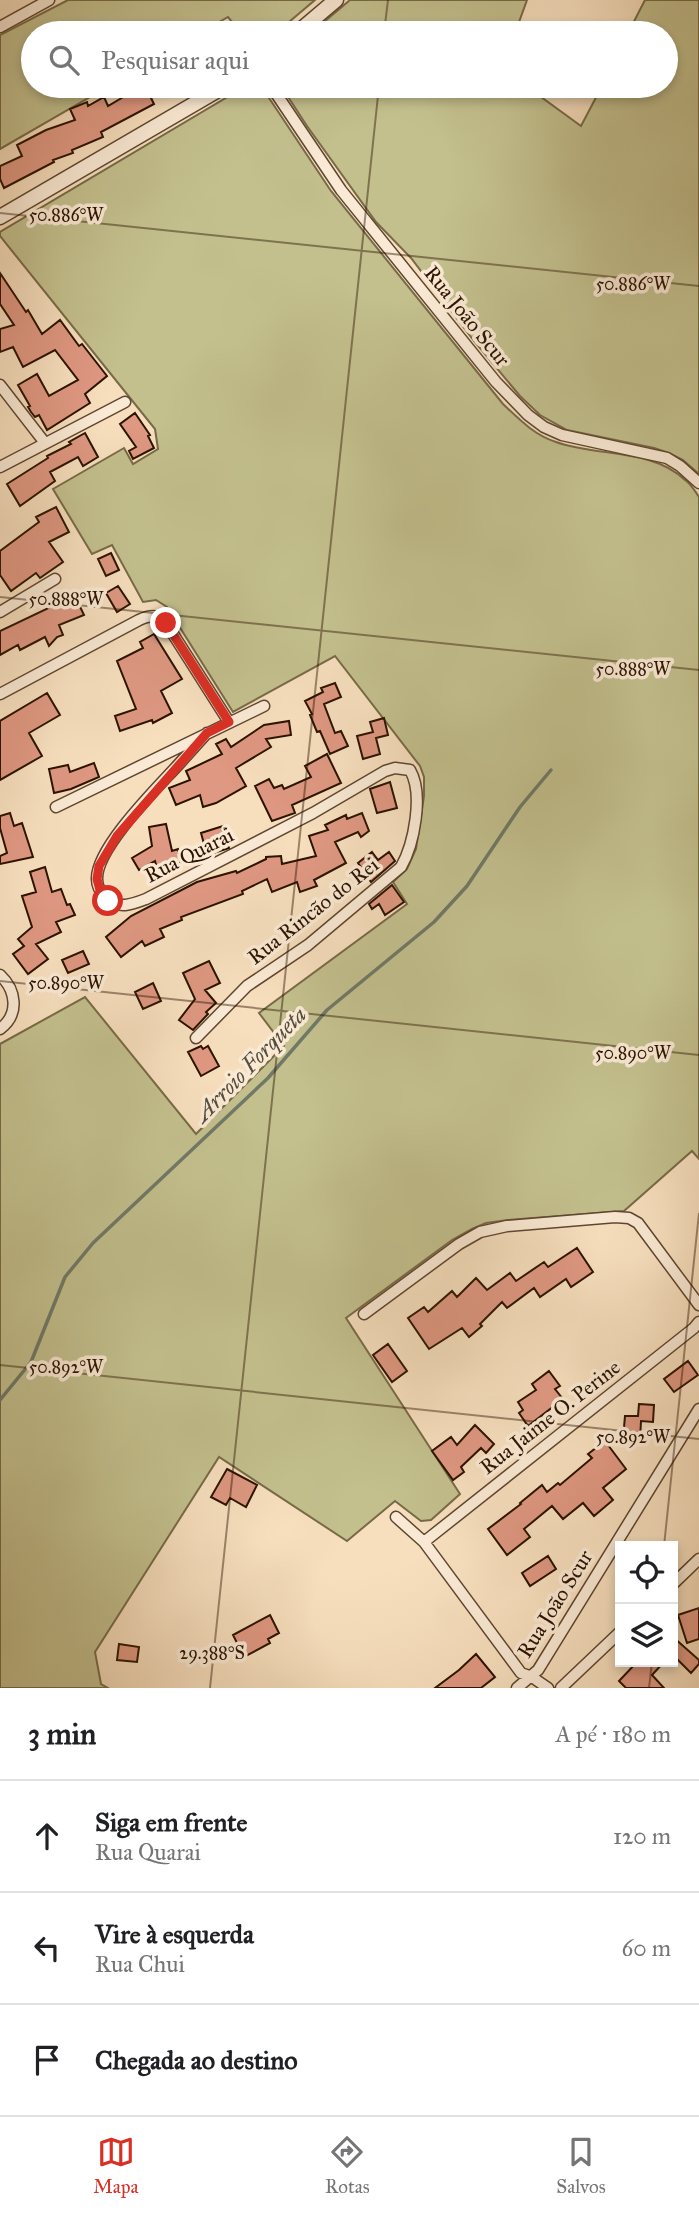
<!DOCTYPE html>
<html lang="pt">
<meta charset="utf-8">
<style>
body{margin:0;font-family:"IM FELL Great Primer",serif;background:#f6f6f6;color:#202124}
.controls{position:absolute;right:21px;bottom:21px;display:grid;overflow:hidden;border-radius:0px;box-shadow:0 4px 10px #0003}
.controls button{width:63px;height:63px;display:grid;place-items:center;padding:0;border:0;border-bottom:2px solid #e0e0e0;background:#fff;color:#202124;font:35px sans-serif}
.stop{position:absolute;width:21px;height:21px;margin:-16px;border:5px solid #d93025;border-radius:50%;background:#fff}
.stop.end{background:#d93025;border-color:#fff;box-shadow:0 2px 7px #0008}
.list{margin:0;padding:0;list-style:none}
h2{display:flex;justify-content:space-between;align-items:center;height:91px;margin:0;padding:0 28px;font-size:30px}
h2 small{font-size:23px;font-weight:400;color:#757577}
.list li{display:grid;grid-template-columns:46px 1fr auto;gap:21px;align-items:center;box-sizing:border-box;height:112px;padding:0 28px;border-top:2px solid #e0e0e0}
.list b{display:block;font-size:26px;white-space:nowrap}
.list p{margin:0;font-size:23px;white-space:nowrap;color:#757577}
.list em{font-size:23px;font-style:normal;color:#757577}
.icon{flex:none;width:38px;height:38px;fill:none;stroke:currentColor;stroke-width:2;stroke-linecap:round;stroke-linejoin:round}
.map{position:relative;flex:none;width:699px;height:1688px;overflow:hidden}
.search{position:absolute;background:#fff;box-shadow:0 4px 10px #0003;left:21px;right:21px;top:21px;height:77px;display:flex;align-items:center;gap:18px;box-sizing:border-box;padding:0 24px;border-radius:38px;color:#757577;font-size:26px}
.sheet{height:427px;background:#fff}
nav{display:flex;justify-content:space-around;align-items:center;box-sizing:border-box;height:98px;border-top:2px solid #e0e0e0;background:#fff;font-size:19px;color:#757577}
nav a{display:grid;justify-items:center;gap:4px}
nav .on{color:#d93025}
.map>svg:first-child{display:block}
.green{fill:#c3c08e;stroke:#786a47;stroke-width:2}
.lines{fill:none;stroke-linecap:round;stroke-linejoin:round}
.stream{stroke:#707968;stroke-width:3.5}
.building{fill:#df9882;stroke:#2c1300;stroke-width:2}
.minor-casing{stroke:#5f4630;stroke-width:13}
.tertiary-casing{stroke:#5f4630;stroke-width:17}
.minor{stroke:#faead5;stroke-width:10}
.tertiary{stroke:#faead5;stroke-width:14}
.route{stroke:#d93025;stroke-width:9}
.ticks{fill:none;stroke:#2c1300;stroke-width:2;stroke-opacity:0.45}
.labels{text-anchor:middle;stroke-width:7;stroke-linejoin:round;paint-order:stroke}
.street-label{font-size:21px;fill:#2c1300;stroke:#faead5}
.water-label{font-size:23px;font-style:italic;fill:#544e3d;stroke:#faead5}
.ticks-label{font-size:18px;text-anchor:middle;fill:#2c1300;stroke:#faead5;stroke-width:7;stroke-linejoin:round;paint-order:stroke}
</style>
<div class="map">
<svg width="699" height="1688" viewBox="0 0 699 1688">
<rect width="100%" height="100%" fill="#f7dfbe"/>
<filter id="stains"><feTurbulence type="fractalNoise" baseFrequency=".00286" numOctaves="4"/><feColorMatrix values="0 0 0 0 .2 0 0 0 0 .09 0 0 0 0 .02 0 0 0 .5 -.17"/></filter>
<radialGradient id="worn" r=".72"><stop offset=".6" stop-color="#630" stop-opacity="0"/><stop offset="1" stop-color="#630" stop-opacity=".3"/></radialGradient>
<path class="green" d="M68,0H315L276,33H241L228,17L200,33H33V86H109L0,149V35Z
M350,0H527L515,33H311Z
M645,0H699V474L683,460L669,453L654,448L567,430L540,415L520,396L474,341L411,258L376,222L307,126L281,86H526L581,126L602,86H666V33H628Z
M246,86H261L331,191L503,404C519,419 534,435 556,442C597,457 652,448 685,480C691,484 695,491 699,497V1159L692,1151L624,1211L508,1220L486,1223L472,1229L452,1240L346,1318L460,1494L431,1520L421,1521L395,1501L347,1541L219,1457L95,1652L101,1684L108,1688H0V1044L85,997L196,1134L284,1046L259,1013L407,904L393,882L407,869L416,849L424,796V777L420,766L335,656L233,712L167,607L156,600L143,602L112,545L92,554L53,489L124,448L133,464L158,449L155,429L0,236V232Z"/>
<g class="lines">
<path class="stream" d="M0,1400L31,1362L65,1277L93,1243L268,1078L327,1010L434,922L467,886L520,807L551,770"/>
</g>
<path class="building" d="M126,86H177L151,98L154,104L101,132L103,137L72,150L73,153L53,160L54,162L4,188L0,179V166L22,156L17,145L46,130L75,120L70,109L87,102L88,106L104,97L108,106L130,93Z
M0,273L26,312L28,310L42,334L60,320L79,346L82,344L107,376L85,394L90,403L47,430L39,415L35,417L31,412L28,407L30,406L18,385L37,374L49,396L78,380L55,350L23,367L13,347L0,352V329L14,325L0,304Z
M135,413L150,435L148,436L154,448L133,459L129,451L136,447L120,424Z
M85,433L98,457L83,466L78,457L50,472L55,481L20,506L7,484L48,458L47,456L71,444L69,442Z
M56,507L69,532L49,542L63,562L40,578L36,573L11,591L0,575V551L39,522L36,517Z
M111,553L119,570L106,576L98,559Z
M118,586L130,604L117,612L106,593Z
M73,592L84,615L59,625L63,635L57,637L49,646L45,637L20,650L18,645L0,655V631L55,605L54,601Z
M154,634L182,679L161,691L172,713L153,723L152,720L120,731L115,716L136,709L117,661L143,648L140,642Z
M335,683L341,697L324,704L335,733L341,731L348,746L330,754L320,731L317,732L310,715L312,714L305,701L323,692L321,688Z
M47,693L60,715L29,733L42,756L0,780V721Z
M384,718L388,735L376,738L380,754L363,759L357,736L373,732L370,722Z
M289,721L291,735L266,739L271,747L236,768L246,786L216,803L203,807L200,795L176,805L169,788L190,780L186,771L222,754L216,744L226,739L231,747L264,725Z
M327,754L341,783L292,805L295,813L272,821L255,786L269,779L274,788L282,785L284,789L311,777L305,766Z
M94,763L99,777L71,789L54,793L49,769L68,765L70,772Z
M390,782L397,808L377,813L370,789Z
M10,813L14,826L22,823L33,857L0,864V856L7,853L0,828V816Z
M362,813L369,831L361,837L358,832L335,842L346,863L314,880L317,886L300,892L297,882L272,892L267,879L242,891L243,894L181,917L182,920L160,929L164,937L145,946L142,941L121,957L106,937L131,916L197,882L236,871L237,873L266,859V857L281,856L282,864L316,856L309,836L328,830L325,825L346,815L347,819Z
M166,824L172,851L178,849L181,867L158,872L155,861L139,870L132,858L152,846L149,827Z
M223,826L229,848L207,855L201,833Z
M372,852L378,860L389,852L395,861L371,882L358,863Z
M45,867L52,892L61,889L67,905L70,904L75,915L56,922L61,932L36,944L48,959L28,974L13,954L24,946L18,939L32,927L22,896L36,892L30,872Z
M392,885L404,902L385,915L379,904L372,909L369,904Z
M83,951L89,964L68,973L62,960Z
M209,961L220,983L205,990L216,1003L206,1012L208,1014L193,1030L179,1020L195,999L183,973Z
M153,983L161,1001L143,1009L135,992Z
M201,1046L203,1049L208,1046L219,1066L201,1076L188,1052Z
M577,1248L593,1272L571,1287L566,1279L540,1297L534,1288L507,1308L502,1302L480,1324L482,1326L469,1337L462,1328L429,1349L408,1318L424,1307L428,1312L452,1291L457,1297L476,1278L487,1290L510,1273L516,1281L544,1262L548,1267Z
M388,1344L407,1371L392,1382L373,1355Z
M688,1361L698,1375L674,1392L664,1379Z
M549,1371L560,1386L555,1389L563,1399L528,1426L519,1413L523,1410L518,1402L536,1390L532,1384Z
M639,1404L654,1405L653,1422L641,1421L640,1440L623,1439L625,1416H638Z
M475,1425L494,1444L486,1453L481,1448L461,1467L464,1472L453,1480L432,1451L451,1437L457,1445Z
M605,1441L626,1469L603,1488L613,1500L594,1516L583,1503L563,1519L552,1506L524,1529L530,1537L507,1555L488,1529L521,1504L520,1503L542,1485L547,1492L558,1483L560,1485L592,1458L588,1454Z
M227,1469L257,1485L246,1507L230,1498L226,1505L211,1497Z
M548,1556L556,1569L530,1586L522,1573Z
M699,1608V1639L687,1643L678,1615Z
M270,1615L279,1633L268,1639L270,1643L244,1657L233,1635Z
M673,1637L699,1660V1664L691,1673L673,1655Z
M119,1644L139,1647L137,1662L117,1660Z
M476,1654L495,1677L481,1688H435L459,1670Z
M637,1662H664L652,1675L664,1688H626L619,1681Z"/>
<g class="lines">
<g class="minor-casing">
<path id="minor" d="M0,27L49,0
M271,86L341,190L496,382L528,415L544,427L562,435L667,458L680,466L699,483
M0,385L45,443
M0,467L125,402
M0,612L55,579
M0,694L139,620C150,615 157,614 166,623L229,722
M56,807L264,706
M0,975C16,990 20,1014 0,1029
M196,1038L247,986L308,945L401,867C414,844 424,794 410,770L395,768L385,771L313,813L146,899C133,904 118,910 106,898C101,893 97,887 97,879C96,848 157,788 178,765C187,755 197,744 207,733
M364,1314L459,1244L480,1232L507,1226L615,1217L629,1218L638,1223L699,1305
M396,1517L424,1542L521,1673L532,1677L548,1688
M424,1542L694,1328L699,1322
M673,1584L699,1559
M517,1688L538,1670L699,1409
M561,1688L620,1632"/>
</g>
<g class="tertiary-casing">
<path id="tertiary" d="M297,33L336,0
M0,217L225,86"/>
</g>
<use href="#minor" class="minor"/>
<use href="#tertiary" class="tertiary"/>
</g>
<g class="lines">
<path class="route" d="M108,901L100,890L97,879L99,866L117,836L207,733L229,722L166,623"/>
</g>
<path class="ticks" d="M384,33L388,0M0,213L699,286M0,597L699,670M0,981L699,1055M0,1365L699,1439M664,1546L699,1213M210,1688L379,86M649,1688L652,1662"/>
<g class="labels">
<g class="street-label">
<text transform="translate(467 316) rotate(51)" y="7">Rua João Scur</text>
<text transform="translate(189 855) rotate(-27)" y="7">Rua Quarai</text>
<text transform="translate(313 911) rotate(-38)" y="7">Rua Rincão do Rei</text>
<text transform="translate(550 1417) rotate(-38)" y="7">Rua Jaime O. Perine</text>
<text transform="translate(555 1604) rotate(-58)" y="7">Rua João Scur</text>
</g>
<g class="water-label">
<text transform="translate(250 1064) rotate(-46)" y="8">Arroio Forqueta</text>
</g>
</g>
<g class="ticks-label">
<text x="66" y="221">50.886°W</text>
<text x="633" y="290">50.886°W</text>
<text x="66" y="605">50.888°W</text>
<text x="633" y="675">50.888°W</text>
<text x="66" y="989">50.890°W</text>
<text x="633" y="1059">50.890°W</text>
<text x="66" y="1373">50.892°W</text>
<text x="633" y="1443">50.892°W</text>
<text x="212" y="1659">29.388°S</text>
</g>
<rect width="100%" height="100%" filter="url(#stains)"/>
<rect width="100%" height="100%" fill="url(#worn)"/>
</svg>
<div class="controls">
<button><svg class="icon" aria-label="locate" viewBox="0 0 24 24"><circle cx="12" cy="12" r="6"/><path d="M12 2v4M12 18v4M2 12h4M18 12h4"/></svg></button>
<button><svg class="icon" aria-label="layers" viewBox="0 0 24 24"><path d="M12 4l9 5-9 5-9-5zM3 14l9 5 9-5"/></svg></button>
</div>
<div class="stop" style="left:108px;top:901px"></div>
<div class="stop end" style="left:166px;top:623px"></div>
<div class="search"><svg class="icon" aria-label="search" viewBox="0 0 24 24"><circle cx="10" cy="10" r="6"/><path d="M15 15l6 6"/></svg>Pesquisar aqui</div>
</div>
<section class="sheet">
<h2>3 min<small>A pé · 180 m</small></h2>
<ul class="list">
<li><svg class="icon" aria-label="ahead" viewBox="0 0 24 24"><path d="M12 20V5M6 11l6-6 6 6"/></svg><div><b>Siga em frente</b><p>Rua Quarai</p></div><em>120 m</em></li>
<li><svg class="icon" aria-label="left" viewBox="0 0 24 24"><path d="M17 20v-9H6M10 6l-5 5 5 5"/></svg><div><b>Vire à esquerda</b><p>Rua Chui</p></div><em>60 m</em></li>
<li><svg class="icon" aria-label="arrive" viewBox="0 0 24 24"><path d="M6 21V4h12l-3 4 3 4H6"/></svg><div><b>Chegada ao destino</b></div></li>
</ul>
</section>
<nav>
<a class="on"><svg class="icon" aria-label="map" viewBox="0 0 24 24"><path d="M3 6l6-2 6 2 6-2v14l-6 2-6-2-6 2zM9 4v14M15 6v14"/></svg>Mapa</a>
<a><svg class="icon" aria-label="directions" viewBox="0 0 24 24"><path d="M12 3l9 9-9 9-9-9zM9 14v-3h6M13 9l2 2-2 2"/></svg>Rotas</a>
<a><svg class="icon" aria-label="saved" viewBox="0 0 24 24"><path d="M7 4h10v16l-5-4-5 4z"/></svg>Salvos</a>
</nav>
